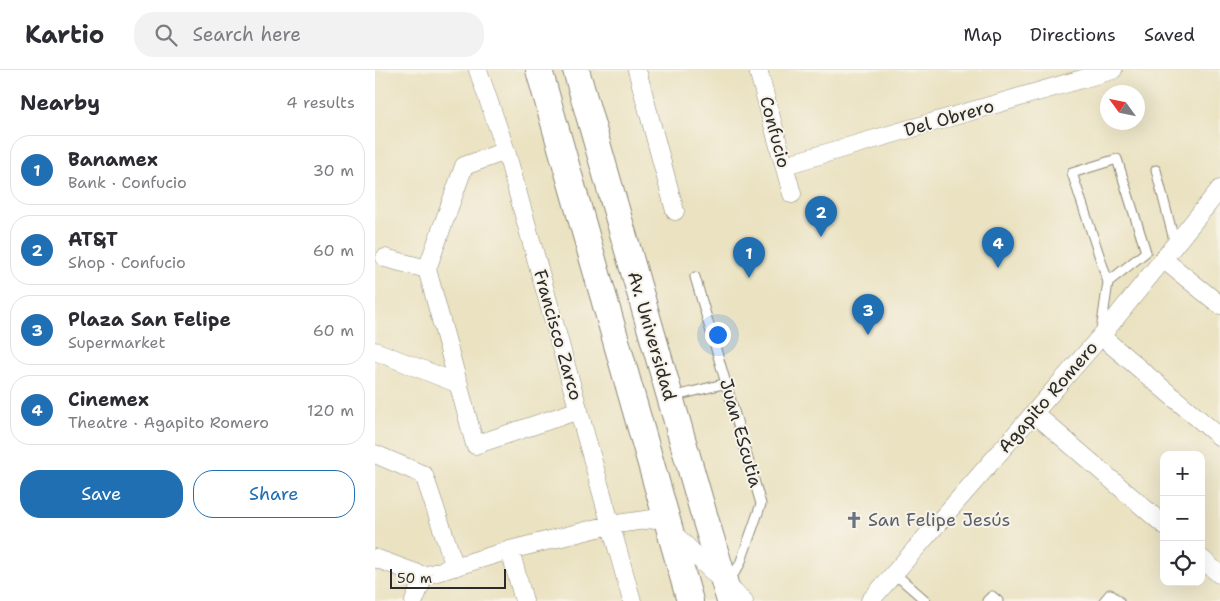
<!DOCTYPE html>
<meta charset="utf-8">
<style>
body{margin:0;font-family:"Shantell Sans",sans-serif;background:#f2f2f3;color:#2b2b33}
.controls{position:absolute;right:15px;bottom:15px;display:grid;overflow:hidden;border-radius:10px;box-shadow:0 5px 20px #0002}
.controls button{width:45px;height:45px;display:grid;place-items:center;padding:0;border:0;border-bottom:1px solid #e1e1e2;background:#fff;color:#2b2b33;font:25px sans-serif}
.compass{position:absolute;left:725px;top:15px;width:45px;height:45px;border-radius:50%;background:#fff;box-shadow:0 5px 20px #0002;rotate:303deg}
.scale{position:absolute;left:15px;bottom:12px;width:116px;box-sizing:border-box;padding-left:5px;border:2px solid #2b2b2b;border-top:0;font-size:14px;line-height:18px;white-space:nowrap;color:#2b2b2b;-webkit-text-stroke:4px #f7f3e8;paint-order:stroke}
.you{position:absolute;left:342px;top:264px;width:18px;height:18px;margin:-12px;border:4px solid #fff;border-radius:50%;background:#1a73e8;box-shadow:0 0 0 8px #1a73e833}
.badge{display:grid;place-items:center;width:32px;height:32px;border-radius:50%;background:#1f6fb2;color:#fff;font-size:16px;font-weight:700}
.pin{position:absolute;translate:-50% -41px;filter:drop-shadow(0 1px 2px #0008)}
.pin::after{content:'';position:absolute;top:26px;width:18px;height:15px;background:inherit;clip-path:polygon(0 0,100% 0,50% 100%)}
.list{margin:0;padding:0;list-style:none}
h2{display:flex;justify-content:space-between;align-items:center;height:65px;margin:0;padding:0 20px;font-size:21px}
h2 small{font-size:16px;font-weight:400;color:#7c7c81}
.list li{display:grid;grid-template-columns:32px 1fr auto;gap:15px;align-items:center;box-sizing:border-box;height:70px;margin:0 10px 10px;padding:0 10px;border:1px solid #e1e1e2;border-radius:20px}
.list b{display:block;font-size:19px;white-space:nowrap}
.list p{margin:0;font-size:16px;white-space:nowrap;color:#7c7c81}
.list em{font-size:16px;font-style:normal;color:#7c7c81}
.actions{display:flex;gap:10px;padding:15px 20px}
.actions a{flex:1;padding:11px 0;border:1px solid #1f6fb2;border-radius:20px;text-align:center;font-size:18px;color:#1f6fb2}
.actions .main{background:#1f6fb2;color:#fff}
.icon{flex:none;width:28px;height:28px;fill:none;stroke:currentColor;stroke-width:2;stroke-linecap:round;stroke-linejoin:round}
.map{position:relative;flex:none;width:845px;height:531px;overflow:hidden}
header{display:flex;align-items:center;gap:30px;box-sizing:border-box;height:70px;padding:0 25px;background:#fff;border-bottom:1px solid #e1e1e2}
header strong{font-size:24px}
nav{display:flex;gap:28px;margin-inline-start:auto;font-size:18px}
.search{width:350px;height:45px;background:#f2f2f3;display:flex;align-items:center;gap:12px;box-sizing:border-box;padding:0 18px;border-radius:20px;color:#7c7c81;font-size:19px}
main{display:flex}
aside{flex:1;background:#fff}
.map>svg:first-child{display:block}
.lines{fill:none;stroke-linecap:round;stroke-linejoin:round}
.lane-casing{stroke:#8a8676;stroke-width:11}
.street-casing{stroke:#8a8676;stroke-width:19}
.secondary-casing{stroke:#8a8676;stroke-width:28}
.lane{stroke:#fff;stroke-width:9}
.street{stroke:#fff;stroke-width:18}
.secondary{stroke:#fff;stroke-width:26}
.labels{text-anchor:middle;stroke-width:4;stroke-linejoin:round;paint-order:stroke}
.street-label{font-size:18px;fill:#2b2b2b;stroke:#f7f3e8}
.worship-label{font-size:18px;fill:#5b616d;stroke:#f7f3e8;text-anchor:start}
</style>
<header>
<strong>Kartio</strong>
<div class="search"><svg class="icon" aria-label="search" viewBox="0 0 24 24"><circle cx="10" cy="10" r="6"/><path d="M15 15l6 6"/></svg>Search here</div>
<nav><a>Map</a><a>Directions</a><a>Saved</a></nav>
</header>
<main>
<aside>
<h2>Nearby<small>4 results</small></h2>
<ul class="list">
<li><span class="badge">1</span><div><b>Banamex</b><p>Bank · Confucio</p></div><em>30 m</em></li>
<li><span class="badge">2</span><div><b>AT&amp;T</b><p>Shop · Confucio</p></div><em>60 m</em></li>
<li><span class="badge">3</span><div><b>Plaza San Felipe</b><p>Supermarket</p></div><em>60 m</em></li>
<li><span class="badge">4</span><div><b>Cinemex</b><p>Theatre · Agapito Romero</p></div><em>120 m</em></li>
</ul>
<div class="actions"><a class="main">Save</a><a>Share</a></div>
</aside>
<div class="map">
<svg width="845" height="531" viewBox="0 0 845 531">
<rect width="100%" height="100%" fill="#f7f3e8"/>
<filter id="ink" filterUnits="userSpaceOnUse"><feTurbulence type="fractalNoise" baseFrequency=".02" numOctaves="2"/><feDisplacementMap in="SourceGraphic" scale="10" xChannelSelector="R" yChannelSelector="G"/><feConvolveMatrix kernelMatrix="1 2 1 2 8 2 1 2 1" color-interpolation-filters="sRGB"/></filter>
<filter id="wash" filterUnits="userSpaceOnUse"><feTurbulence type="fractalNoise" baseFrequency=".0096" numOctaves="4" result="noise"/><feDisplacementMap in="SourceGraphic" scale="20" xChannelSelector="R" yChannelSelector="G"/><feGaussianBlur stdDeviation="1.12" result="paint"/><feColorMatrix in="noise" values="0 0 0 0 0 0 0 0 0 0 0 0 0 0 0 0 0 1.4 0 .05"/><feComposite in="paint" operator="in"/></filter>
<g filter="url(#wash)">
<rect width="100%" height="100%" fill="#eae2c1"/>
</g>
<g filter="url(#ink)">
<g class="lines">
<g class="lane-casing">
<path id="lane" d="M781,100L800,174
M320,207L386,434L365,494L354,511
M726,261L733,212L697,103L742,89L771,182L733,212
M297,327L352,313
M519,503L551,531
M612,531L617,526L623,531
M729,531L735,524L744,531"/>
</g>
<g class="street-casing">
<path id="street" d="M103,0L131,81L257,531
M262,0L300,141
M383,0L417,124
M131,81L89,96L52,199L100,375L204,340
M410,95L738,0
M10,188L52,199
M788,189L845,235
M726,266L845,367
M0,281L84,314
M659,343L789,455
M0,384L49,405L80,497
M296,461L351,515L369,531
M135,480L149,531
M0,488L49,506L135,480L235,455L291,447
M826,488L844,504
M39,531L49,506
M495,531L726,266L845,119"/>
</g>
<g class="secondary-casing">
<path id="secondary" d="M164,0L315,531
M201,0L327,438L355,531"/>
</g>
<use href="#lane" class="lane"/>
<use href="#street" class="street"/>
<use href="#secondary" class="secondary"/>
</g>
</g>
<defs>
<g id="church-bare" transform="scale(1.35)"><path d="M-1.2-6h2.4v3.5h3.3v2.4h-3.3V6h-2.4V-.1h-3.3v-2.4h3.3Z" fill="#6b7280" stroke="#f7f3e8" stroke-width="2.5" paint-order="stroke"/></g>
</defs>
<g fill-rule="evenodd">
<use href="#church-bare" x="479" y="450"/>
</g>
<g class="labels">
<g class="street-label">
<text transform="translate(574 48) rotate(-16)" y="6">Del Obrero</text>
<text transform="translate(400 62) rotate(75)" y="6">Confucio</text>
<text transform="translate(183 265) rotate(74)" y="6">Francisco Zarco</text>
<text transform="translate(277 266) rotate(74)" y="6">Av. Universidad</text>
<text transform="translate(673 327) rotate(-49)" y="6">Agapito Romero</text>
<text transform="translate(366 363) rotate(74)" y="6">Juan EScutia</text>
</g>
<g class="worship-label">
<text x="493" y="456">San Felipe Jesús</text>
</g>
</g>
</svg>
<div class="controls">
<button>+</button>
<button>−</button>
<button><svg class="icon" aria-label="locate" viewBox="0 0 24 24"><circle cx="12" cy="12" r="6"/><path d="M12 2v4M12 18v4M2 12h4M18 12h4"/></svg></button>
</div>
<svg class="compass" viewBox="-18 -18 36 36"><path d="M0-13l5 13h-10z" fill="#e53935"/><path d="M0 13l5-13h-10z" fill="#7c7c81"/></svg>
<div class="scale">50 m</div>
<div class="you"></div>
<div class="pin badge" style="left:374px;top:208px">1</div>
<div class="pin badge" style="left:446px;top:167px">2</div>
<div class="pin badge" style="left:493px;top:265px">3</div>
<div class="pin badge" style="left:623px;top:198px">4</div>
</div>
</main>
